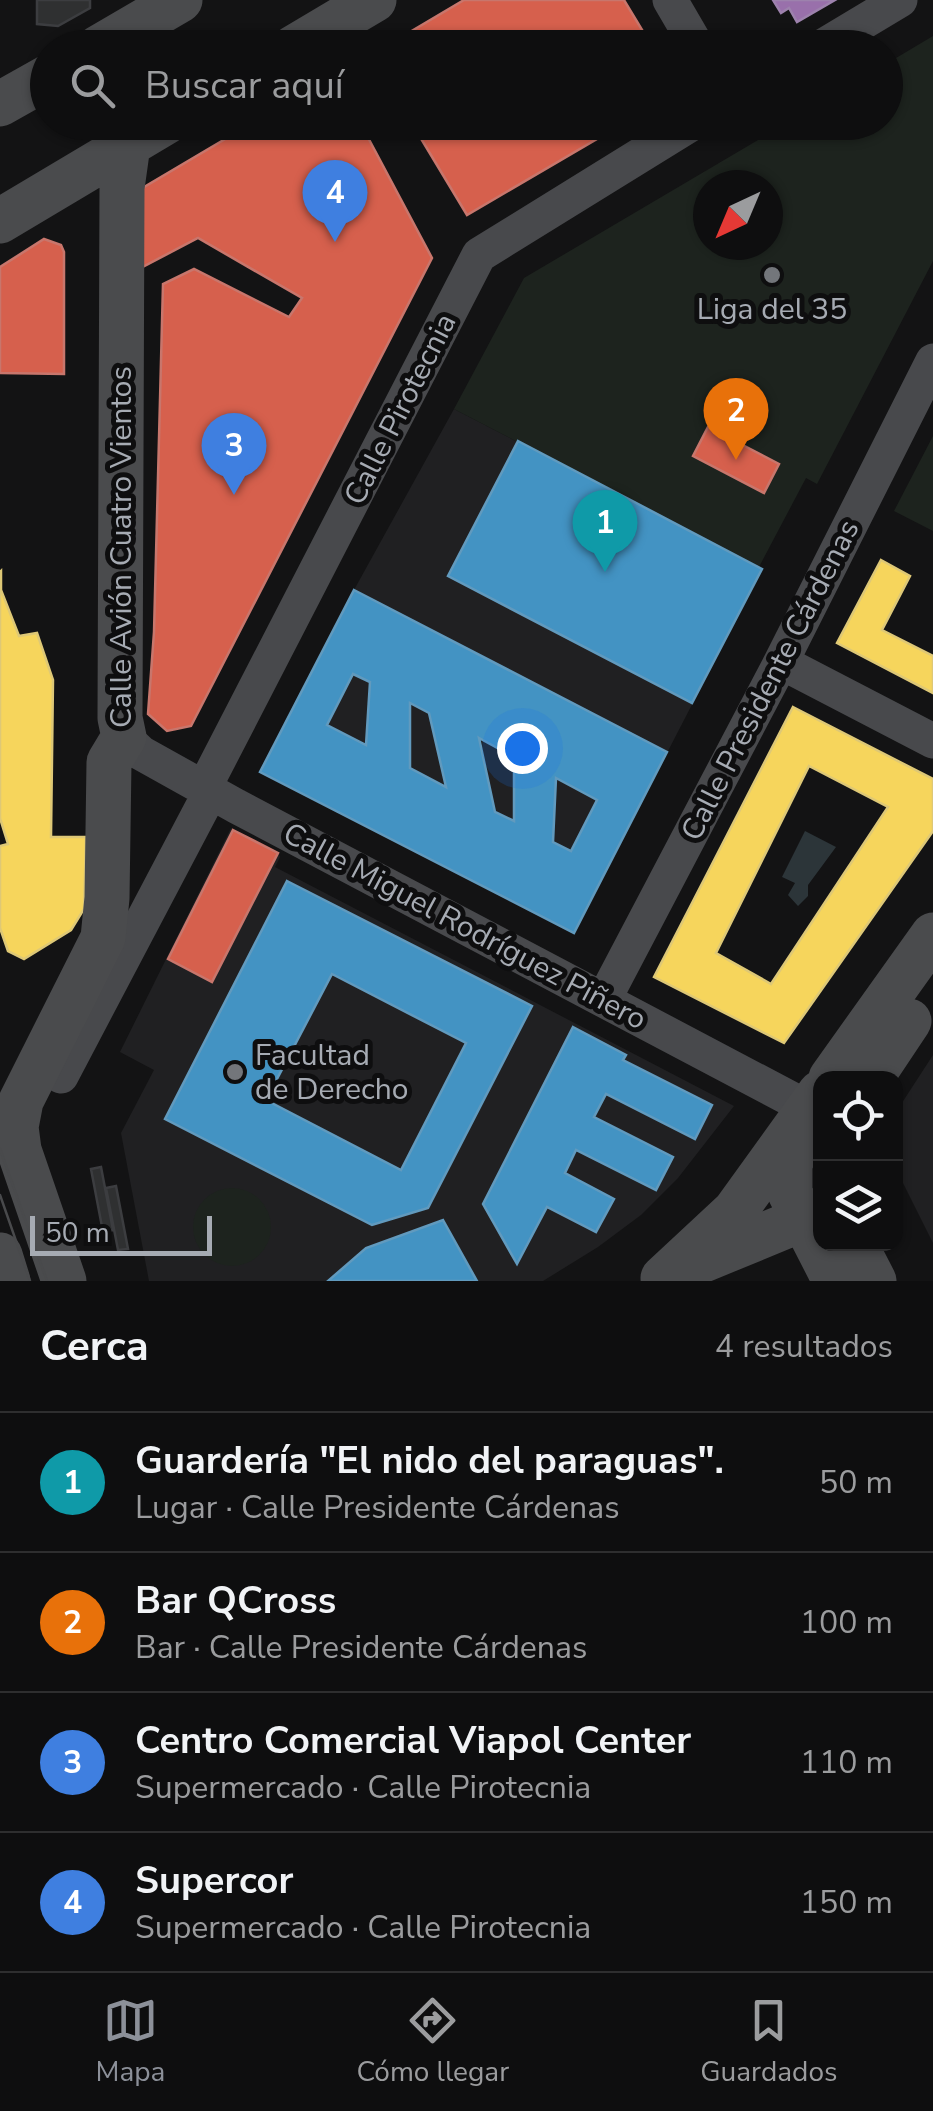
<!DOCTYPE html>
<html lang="es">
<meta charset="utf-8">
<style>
body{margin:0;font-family:"Nunito Sans",sans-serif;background:#171718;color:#f1f3f6}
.controls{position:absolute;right:30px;bottom:30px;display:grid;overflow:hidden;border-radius:20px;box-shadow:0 2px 8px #0004}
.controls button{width:90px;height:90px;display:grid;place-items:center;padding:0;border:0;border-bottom:2px solid #2e2e2f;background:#0e0e0f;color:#f1f3f6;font:50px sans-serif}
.compass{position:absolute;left:693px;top:170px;width:90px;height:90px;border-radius:50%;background:#0e0e0f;box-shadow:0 2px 8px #0004;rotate:224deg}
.scale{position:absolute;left:30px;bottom:25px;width:182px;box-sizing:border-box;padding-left:10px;border:5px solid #a6abb3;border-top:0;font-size:28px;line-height:35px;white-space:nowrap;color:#a6abb3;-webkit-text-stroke:8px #0e0e0f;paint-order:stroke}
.you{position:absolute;left:522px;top:748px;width:35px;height:35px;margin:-25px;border:8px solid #fff;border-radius:50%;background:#1a73e8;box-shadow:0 0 0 15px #1a73e833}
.badge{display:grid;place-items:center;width:65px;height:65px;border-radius:50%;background:#8c9099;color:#fff;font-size:32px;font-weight:700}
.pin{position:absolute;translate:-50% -82px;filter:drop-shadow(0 2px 5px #0008)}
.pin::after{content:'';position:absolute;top:52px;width:35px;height:30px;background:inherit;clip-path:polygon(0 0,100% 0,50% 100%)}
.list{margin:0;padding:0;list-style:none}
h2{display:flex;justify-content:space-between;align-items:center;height:130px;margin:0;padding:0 40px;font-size:42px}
h2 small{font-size:32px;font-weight:400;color:#9b9c9e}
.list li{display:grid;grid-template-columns:65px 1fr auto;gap:30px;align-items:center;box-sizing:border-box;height:140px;padding:0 40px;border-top:2px solid #2e2e2f}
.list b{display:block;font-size:38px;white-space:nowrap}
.list p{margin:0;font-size:32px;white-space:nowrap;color:#9b9c9e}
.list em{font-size:32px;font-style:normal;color:#9b9c9e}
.icon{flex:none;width:55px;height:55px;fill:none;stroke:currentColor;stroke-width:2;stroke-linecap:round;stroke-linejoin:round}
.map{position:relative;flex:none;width:933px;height:1281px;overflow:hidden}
.search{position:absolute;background:#0e0e0f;box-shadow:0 2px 8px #0004;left:30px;right:30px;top:30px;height:110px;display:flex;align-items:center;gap:25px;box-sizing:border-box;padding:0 35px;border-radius:55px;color:#9b9c9e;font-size:38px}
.sheet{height:690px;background:#0e0e0f}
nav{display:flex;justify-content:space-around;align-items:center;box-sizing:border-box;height:140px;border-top:2px solid #2e2e2f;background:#0e0e0f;font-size:28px;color:#9b9c9e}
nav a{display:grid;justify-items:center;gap:5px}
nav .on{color:#8c9099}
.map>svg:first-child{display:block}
.built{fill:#202022}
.green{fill:#1d231e;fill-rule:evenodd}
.water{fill:#2c3539}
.homes{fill:#f6d55c;stroke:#dec876;stroke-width:2.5;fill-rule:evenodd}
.shops{fill:#d6604d;stroke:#c8766c;stroke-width:2.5}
.offices{fill:#9970ab;stroke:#9d82ad;stroke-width:2.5}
.schools{fill:#4393c3;stroke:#619abe;stroke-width:2.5;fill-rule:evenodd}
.building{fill:#2f3031;stroke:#3c3d40;stroke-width:2.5}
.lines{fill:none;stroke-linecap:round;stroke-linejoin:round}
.minor{stroke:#48494c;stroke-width:35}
.major{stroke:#4a4b4d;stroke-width:45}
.tram{stroke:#494a4c;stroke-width:2.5}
.poi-dot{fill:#73767b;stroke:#0e0e0f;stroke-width:4}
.labels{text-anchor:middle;stroke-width:10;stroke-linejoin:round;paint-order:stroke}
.poi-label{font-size:30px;fill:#a6abb3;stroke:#0e0e0f}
.street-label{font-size:30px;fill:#a6abb3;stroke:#0e0e0f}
</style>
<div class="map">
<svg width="933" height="1281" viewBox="0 0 933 1281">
<rect width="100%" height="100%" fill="#131314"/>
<path class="built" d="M454,409L762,569L574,933L260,772L354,590Z
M231,828L278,853L280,857L275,867L734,1106L678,1178L641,1215L598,1247L543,1281H149L121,1133L154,1070L120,1052Z
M933,1055V1243L896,1169V1112Z"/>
<path class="green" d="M933,36V261L817,484L806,478L759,567L454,409L524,278L787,123L886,122V64ZM708,185H768V245H708Z
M933,436V531L894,511Z
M193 1227a39 39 0 1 1 78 0a39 39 0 1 1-78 0Z"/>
<path class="water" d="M805,831L836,847L808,885V896L798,906L788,895L795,883L782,877Z"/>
<path class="homes" d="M881,560L910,576L882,630L933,656V693L837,643Z
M1,571V590L19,636L37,633L53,680L51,837H86L84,909L71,930L24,959L8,951L0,928V846L8,844L0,818V572Z
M793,707L933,779V831L784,1043L654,977ZM809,766L888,807L771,984L716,953Z"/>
<path class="shops" d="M464,0H624L653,48H383Z
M254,122H377L364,130L432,258L191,726L167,731L148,714L154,632L163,284L194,269L289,317L302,298L198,238L131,273L124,199Z
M411,122H626L467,215Z
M44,239L61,245L64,252V374L0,373V267Z
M708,427L779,464L764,493L693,456Z
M233,830L278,853L212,982L168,959Z"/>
<path class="offices" d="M773,0H835L797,22L789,8L781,13Z"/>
<path class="schools" d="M518,441L762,569L692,703L448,576Z
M354,590L667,752L574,933L260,772ZM353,674L370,682L366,745L327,725ZM410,703L429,713L446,787L410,768ZM479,738L514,757V821L495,812ZM556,778L597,800L571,851L553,842Z
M287,881L532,1006L428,1208L372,1225L165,1119ZM332,974L466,1043L401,1170L266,1100Z
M573,1027L626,1055L623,1060L712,1105L695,1139L606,1094L594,1117L673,1157L656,1190L576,1150L565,1173L614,1199L596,1232L547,1207L517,1264L483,1204Z
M443,1220L477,1281H328L366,1248Z"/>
<path class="building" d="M37,0H90V8L58,26L37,24Z
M101,1167L113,1230L103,1232L91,1169Z
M116,1186L128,1249L118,1250L106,1188Z"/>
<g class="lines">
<path class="minor" d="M670,0L698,48
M820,48L900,0
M781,662L933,741
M124,737L141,753L236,806L810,1109
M204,788L479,255L694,122
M604,999L781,662L933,361
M61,1076L202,808"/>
<path class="major" d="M98,48L180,0
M293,48L374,0
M0,104L48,77
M0,221L166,122
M831,1078L933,935
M871,1078L909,1021
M802,1131L790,1165V1193L835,1281
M855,1244L874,1281
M0,1255L8,1281
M701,1261L803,1219H820
M663,1278L735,1211L820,1093
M64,1281L19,1150L16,1127L21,1101L103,938L107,898L109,762L124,737L120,718L122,188L128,145L127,122"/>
<path class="tram" d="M0,1149L47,1281
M0,1195L30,1281"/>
</g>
<g class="poi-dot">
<circle cx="772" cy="275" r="10"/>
<circle cx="235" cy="1072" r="10"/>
</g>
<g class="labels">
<g class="poi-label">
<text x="772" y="319">Liga del 35</text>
<text x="255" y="1065" text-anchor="start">Facultad<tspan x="255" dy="34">de Derecho</tspan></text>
</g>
<g class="street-label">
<text transform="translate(400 409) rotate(-63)" y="10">Calle Pirotecnia</text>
<text transform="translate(121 547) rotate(-90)" y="10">Calle Avión Cuatro Vientos</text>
<text transform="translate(770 680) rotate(-63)" y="10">Calle Presidente Cárdenas</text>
<text transform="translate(465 926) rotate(28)" y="10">Calle Miguel Rodríguez Piñero</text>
</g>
</g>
</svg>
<div class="controls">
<button><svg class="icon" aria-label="locate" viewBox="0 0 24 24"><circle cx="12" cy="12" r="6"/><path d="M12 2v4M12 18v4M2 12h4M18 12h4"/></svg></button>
<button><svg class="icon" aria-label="layers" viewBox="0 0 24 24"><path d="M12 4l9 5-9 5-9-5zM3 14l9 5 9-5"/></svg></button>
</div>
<svg class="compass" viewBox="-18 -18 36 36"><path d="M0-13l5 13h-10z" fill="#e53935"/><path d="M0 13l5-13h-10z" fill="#9b9c9e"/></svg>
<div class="scale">50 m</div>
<div class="you"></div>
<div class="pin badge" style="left:605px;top:572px;background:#0f9aa8">1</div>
<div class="pin badge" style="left:736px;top:460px;background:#e8710a">2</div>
<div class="pin badge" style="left:234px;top:495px;background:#3f7fe0">3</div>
<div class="pin badge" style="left:335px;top:242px;background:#3f7fe0">4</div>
<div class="search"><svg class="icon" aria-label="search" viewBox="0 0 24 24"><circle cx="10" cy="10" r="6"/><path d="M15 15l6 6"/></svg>Buscar aquí</div>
</div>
<section class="sheet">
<h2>Cerca<small>4 resultados</small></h2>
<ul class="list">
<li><span class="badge" style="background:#0f9aa8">1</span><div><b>Guardería &quot;El nido del paraguas&quot;.</b><p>Lugar · Calle Presidente Cárdenas</p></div><em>50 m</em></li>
<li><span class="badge" style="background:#e8710a">2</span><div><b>Bar QCross</b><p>Bar · Calle Presidente Cárdenas</p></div><em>100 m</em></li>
<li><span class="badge" style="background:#3f7fe0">3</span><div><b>Centro Comercial Viapol Center</b><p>Supermercado · Calle Pirotecnia</p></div><em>110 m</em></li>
<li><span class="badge" style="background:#3f7fe0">4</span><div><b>Supercor</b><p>Supermercado · Calle Pirotecnia</p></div><em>150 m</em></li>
</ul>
</section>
<nav>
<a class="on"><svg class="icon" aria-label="map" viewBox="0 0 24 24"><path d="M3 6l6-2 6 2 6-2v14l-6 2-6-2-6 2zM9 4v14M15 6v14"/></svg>Mapa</a>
<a><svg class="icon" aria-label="directions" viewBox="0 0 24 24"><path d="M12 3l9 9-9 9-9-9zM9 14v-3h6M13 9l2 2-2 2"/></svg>Cómo llegar</a>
<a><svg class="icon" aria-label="saved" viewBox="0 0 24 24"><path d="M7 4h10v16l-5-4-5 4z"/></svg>Guardados</a>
</nav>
